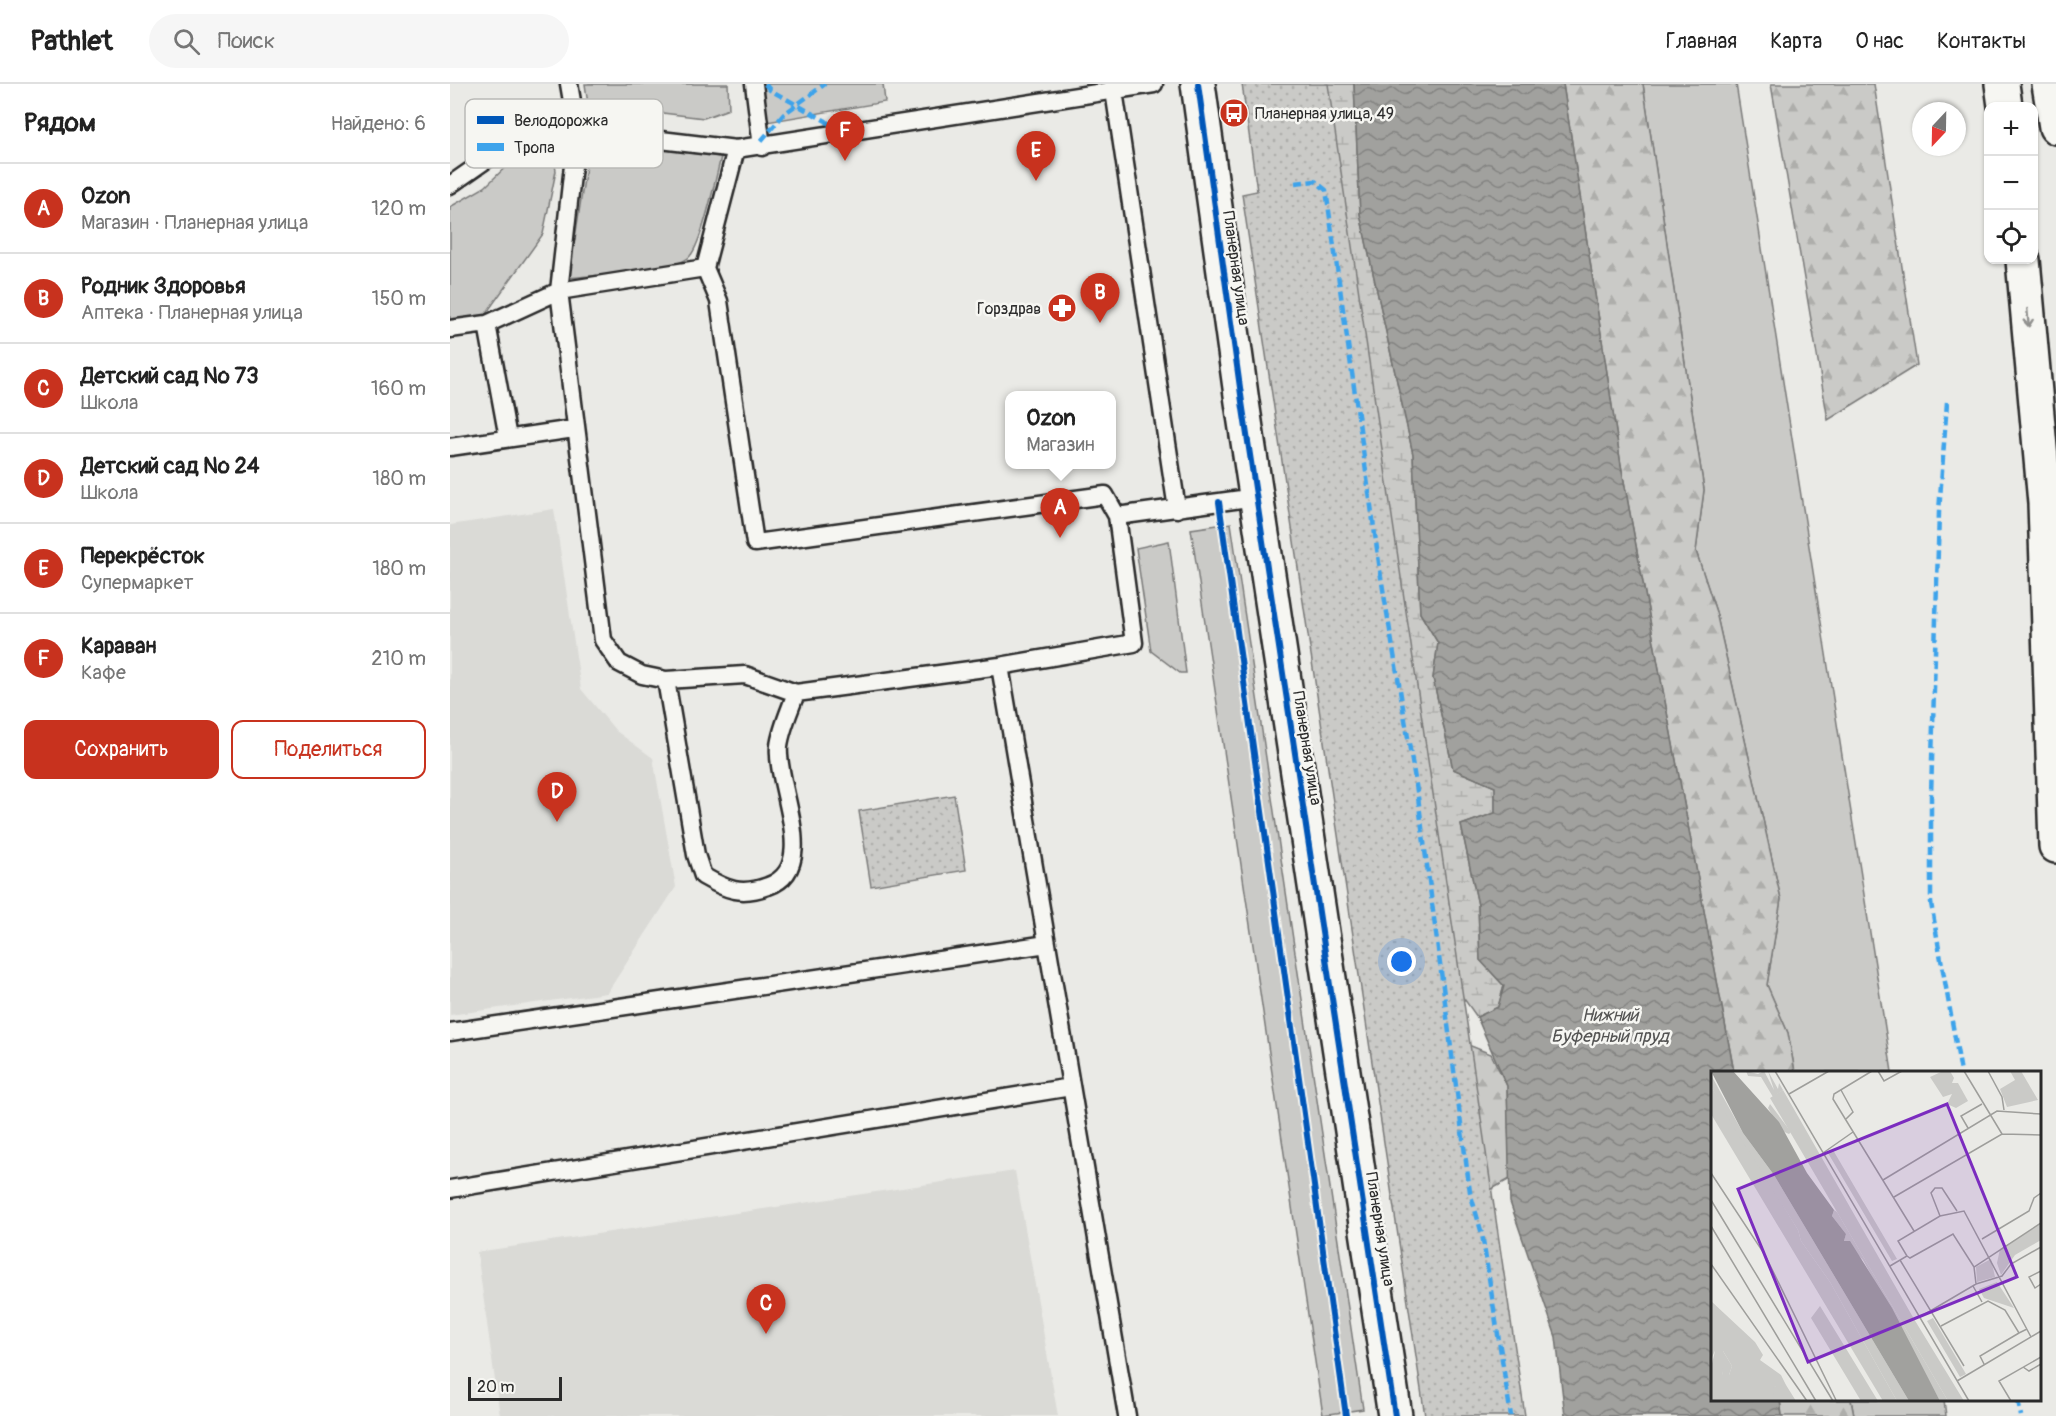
<!DOCTYPE html>
<html lang="ru">
<meta charset="utf-8">
<style>
body{margin:0;font-family:Pangolin,sans-serif;background:#f6f6f6;color:#222}
.controls{position:absolute;right:18px;top:18px;display:grid;overflow:hidden;border-radius:12px;box-shadow:0 2px 4px #0004}
.controls button{width:54px;height:54px;display:grid;place-items:center;padding:0;border:0;border-bottom:2px solid #e0e0e0;background:#fff;color:#222;font:30px sans-serif}
.compass{position:absolute;left:1462px;top:18px;width:54px;height:54px;border-radius:50%;background:#fff;box-shadow:0 2px 4px #0004;rotate:202deg}
.scale{position:absolute;left:18px;bottom:15px;width:94px;box-sizing:border-box;padding-left:6px;border:3px solid #2b2b2b;border-top:0;font-size:16px;line-height:21px;white-space:nowrap;color:#2b2b2b;-webkit-text-stroke:4px #f6f6f2;paint-order:stroke}
.you{position:absolute;left:952px;top:878px;width:21px;height:21px;margin:-15px;border:4px solid #fff;border-radius:50%;background:#1a73e8;box-shadow:0 0 0 9px #1a73e833}
.badge{display:grid;place-items:center;width:39px;height:39px;border-radius:50%;background:#c8321e;color:#fff;font-size:20px;font-weight:700}
.pin{position:absolute;translate:-50% -50px;filter:drop-shadow(0 2px 3px #0008)}
.pin::after{content:'';position:absolute;top:32px;width:21px;height:18px;background:inherit;clip-path:polygon(0 0,100% 0,50% 100%)}
.popup{position:absolute;left:555px;top:307px;width:111px;height:78px;box-sizing:border-box;display:grid;place-content:center;border-radius:12px;background:#fff;filter:drop-shadow(0 2px 4px #0005);font-size:20px;white-space:nowrap;color:#767676}
.popup b{font-size:22px;color:#222}
.popup::after{content:'';position:absolute;left:50%;top:100%;margin-left:-12px;border:12px solid transparent;border-top-color:#fff}
.list{margin:0;padding:0;list-style:none}
h2{display:flex;justify-content:space-between;align-items:center;height:78px;margin:0;padding:0 24px;font-size:26px}
h2 small{font-size:20px;font-weight:400;color:#767676}
.list li{display:grid;grid-template-columns:39px 1fr auto;gap:18px;align-items:center;box-sizing:border-box;height:90px;padding:0 24px;border-top:2px solid #e0e0e0}
.list b{display:block;font-size:22px;white-space:nowrap}
.list p{margin:0;font-size:20px;white-space:nowrap;color:#767676}
.list em{font-size:20px;font-style:normal;color:#767676}
.actions{display:flex;gap:12px;padding:18px 24px}
.actions a{flex:1;padding:14px 0;border:2px solid #c8321e;border-radius:12px;text-align:center;font-size:21px;color:#c8321e}
.actions .main{background:#c8321e;color:#fff}
.icon{flex:none;width:33px;height:33px;fill:none;stroke:currentColor;stroke-width:2;stroke-linecap:round;stroke-linejoin:round}
.map{position:relative;flex:none;width:1606px;height:1332px;overflow:hidden}
header{display:flex;align-items:center;gap:36px;box-sizing:border-box;height:84px;padding:0 30px;background:#fff;border-bottom:2px solid #e0e0e0}
header strong{font-size:28px}
nav{display:flex;gap:33px;margin-inline-start:auto;font-size:21px}
.search{width:420px;height:54px;background:#f6f6f6;display:flex;align-items:center;gap:15px;box-sizing:border-box;padding:0 21px;border-radius:33px;color:#767676;font-size:22px}
main{display:flex}
aside{flex:1;background:#fff}
.map>svg:first-child{display:block}
.built{fill:#dadad6}
.grass{fill:#cacac7;stroke:#7a7a79;stroke-width:1.5}
.forest{fill:url(#forest-firs);stroke:#7a7a79;stroke-width:1.5}
.wetland{fill:url(#wetland-marsh);stroke:#7a7a79;stroke-width:1.5}
.park{fill:url(#park-dots);stroke:#7a7a79;stroke-width:1.5}
.water{fill:url(#water-waves);stroke:#727270;stroke-width:1.5}
.lines{fill:none;stroke-linecap:round;stroke-linejoin:round}
.lane-casing{stroke:#2b2b2b;stroke-width:21}
.secondary-casing{stroke:#2b2b2b;stroke-width:38}
.highway-casing{stroke:#2b2b2b;stroke-width:38}
.lane{stroke:#f6f6f2;stroke-width:16}
.secondary{stroke:#f6f6f2;stroke-width:33}
.highway{stroke:#f6f6f2;stroke-width:33}
.quiet{stroke:#3ea3eb;stroke-width:4.5;stroke-dasharray:9 4.5;stroke-linecap:butt}
.cycleway-casing{stroke:#f6f6f2;stroke-width:10}
.cycleway{stroke:#0057b8;stroke-width:6}
.oneway{stroke:#90908e}
.labels{text-anchor:middle;stroke-width:5;stroke-linejoin:round;paint-order:stroke}
.poi-label{font-size:16px;fill:#2b2b2b;stroke:#f6f6f2;text-anchor:start}
.street-label{font-size:16px;fill:#2b2b2b;stroke:#f6f6f2}
.water-label{font-size:18px;font-style:italic;fill:#545453;stroke:#f6f6f2}
.inset-road{fill:none;stroke:#9e9e9b;stroke-width:1.5}
.view{fill:#7b2cbf;fill-opacity:0.15;stroke:#7b2cbf;stroke-width:3}
.inset-edge{fill:none;stroke:#2b2b2b;stroke-width:3}
.key{fill:#f6f6f2;stroke:#b9b9b6;stroke-width:1.5}
.key-label{font-size:16px;fill:#2b2b2b}
</style>
<header>
<strong>Pathlet</strong>
<div class="search"><svg class="icon" aria-label="search" viewBox="0 0 24 24"><circle cx="10" cy="10" r="6"/><path d="M15 15l6 6"/></svg>Поиск</div>
<nav><a>Главная</a><a>Карта</a><a>О нас</a><a>Контакты</a></nav>
</header>
<main>
<aside>
<h2>Рядом<small>Найдено: 6</small></h2>
<ul class="list">
<li><span class="badge">A</span><div><b>Ozon</b><p>Магазин · Планерная улица</p></div><em>120 m</em></li>
<li><span class="badge">B</span><div><b>Родник Здоровья</b><p>Аптека · Планерная улица</p></div><em>150 m</em></li>
<li><span class="badge">C</span><div><b>Детский сад № 73</b><p>Школа</p></div><em>160 m</em></li>
<li><span class="badge">D</span><div><b>Детский сад № 24</b><p>Школа</p></div><em>180 m</em></li>
<li><span class="badge">E</span><div><b>Перекрёсток</b><p>Супермаркет</p></div><em>180 m</em></li>
<li><span class="badge">F</span><div><b>Караван</b><p>Кафе</p></div><em>210 m</em></li>
</ul>
<div class="actions"><a class="main">Сохранить</a><a>Поделиться</a></div>
</aside>
<div class="map">
<svg width="1606" height="1332" viewBox="0 0 1606 1332">
<defs>
<pattern id="forest-firs" width="22" height="20" patternUnits="userSpaceOnUse" patternTransform="scale(1.5)"><rect width="22" height="20" fill="#cacac7"/><path d="M5 1l3.5 6h-7zM16 11l3.5 6h-7z" fill="#aeaeab"/></pattern>
<pattern id="wetland-marsh" width="20" height="14" patternUnits="userSpaceOnUse" patternTransform="scale(1.5)"><rect width="20" height="14" fill="#cacac7"/><path d="M1 5h8M5 5V1M11 12h8M15 12V8" fill="none" stroke="#aeaeab"/></pattern>
<pattern id="park-dots" width="8" height="8" patternUnits="userSpaceOnUse" patternTransform="scale(1.5)"><rect width="8" height="8" fill="#cacac7"/><path d="M2 2h.1M6 6h.1" fill="none" stroke="#aeaeab" stroke-width="1.8" stroke-linecap="round"/></pattern>
<pattern id="water-waves" width="16" height="10" patternUnits="userSpaceOnUse" patternTransform="scale(1.5)"><rect width="16" height="10" fill="#a1a19e"/><path d="M0 5q4-4 8 0t8 0" fill="none" stroke="#838381"/></pattern>
</defs>
<rect width="100%" height="100%" fill="#eaeae6"/>
<filter id="ink" filterUnits="userSpaceOnUse"><feTurbulence type="fractalNoise" baseFrequency=".0167" numOctaves="2"/><feDisplacementMap in="SourceGraphic" scale="12" xChannelSelector="R" yChannelSelector="G"/><feConvolveMatrix kernelMatrix="1 2 1 2 8 2 1 2 1" color-interpolation-filters="sRGB"/></filter>
<g filter="url(#ink)">
<path class="built" d="M104,425L131,605L166,647L203,674L226,803L157,909L0,931V441Z
M565,1087L608,1332H50L27,1168Z"/>
<path class="grass" d="M135,0H278L279,25L254,34L138,20Z
M313,0H433L435,18L317,38Z
M1193,0H1286L1442,988H1345L1338,949L1317,901L1331,815L1266,528L1246,467L1254,406Z
M140,56L271,73C266,92 251,165 238,174C219,188 145,191 119,194Z
M79,60L97,61L104,74L106,87L93,150L35,231L0,237V123L35,103Z
M781,439L913,1325L873,1331L741,445Z
M719,457L736,589H730L701,567L686,464Z
M1401,1316H1494L1496,1332H1404Z"/>
<path class="forest" d="M1113,0H1193L1254,406L1246,467L1266,528L1331,815L1317,901L1338,949L1345,988H1284L1171,381Z
M1321,0H1424L1467,281L1378,336Z
M1016,960L1041,970L1057,1002L1060,1095L1033,1110Z
M1330,1316H1401L1404,1332H1332Z"/>
<path class="wetland" d="M876,0H904L910,130L963,370L970,529L988,559L983,594L1003,685L1045,703V729L1011,741L1028,821L1030,876L1054,902L1048,923L1027,933L1012,912Z"/>
<path class="park" d="M792,0H878L1075,1332H975L792,110L807,107Z
M504,711L516,786L421,802L409,727Z"/>
<path class="water" d="M904,0H1113L1171,381L1284,988H1262V1316H1330L1332,1332H1115L1106,1253L1060,1118L1057,1002L1027,933L1048,923L1054,902L1030,876L1028,821L1011,741L1045,729V703L1003,685L983,594L988,559L970,529L963,370L910,130Z"/>
<g class="lines">
<g class="lane-casing">
<path id="lane" d="M119,0L127,46L109,207L153,556L169,579L192,591L216,596L295,591L346,609L550,582L684,559L667,432L806,413
M304,0L312,63
M663,0L727,425
M0,101L56,62L89,47L127,46L286,65L704,0
M255,184L269,217L305,459L655,411L667,432
M37,240L58,354
M0,245L37,240L109,207L255,184L286,65
M0,363L124,345
M550,582L677,1332
M216,596L246,771L253,792C277,806 291,812 318,802C371,784 325,701 329,662C331,645 340,626 346,609
M0,948L597,860
M0,1105L621,1003"/>
</g>
<g class="secondary-casing">
<path id="secondary" d="M748,0L792,318L945,1332
M1552,0L1555,22
M1573,176L1595,419L1606,762"/>
</g>
<g class="highway-casing">
<path id="highway" d="M1599,0L1606,43"/>
</g>
<use href="#lane" class="lane"/>
<use href="#secondary" class="secondary"/>
<use href="#highway" class="highway"/>
<path class="quiet" d="M315,0L320,6L376,37L389,50
M311,57L334,30L375,0
M845,99L865,97L876,106L931,493L968,713L1020,1108L1032,1150L1061,1332
M1497,318L1489,428L1481,712V819L1511,988
M1568,1316L1571,1332"/>
<g class="cycleway-casing">
<path id="cycleway" d="M748,0L792,318L945,1332
M769,418L896,1332"/>
</g>
<use href="#cycleway" class="cycleway"/>
</g>
<defs><path id="oneway-shaft" d="M-6 0H5M1.5-3L5.5 0L1.5 3" fill="none" stroke-width="1.6" stroke-linecap="round" stroke-linejoin="round" transform="scale(1.5)"/></defs>
<use class="oneway" href="#oneway-shaft" transform="translate(1578 234) rotate(85)"/>
</g>
<defs>
<g id="bus-disc" transform="scale(1.5)"><circle r="9.5" fill="#c8321e" stroke="#f6f6f2"/><path d="M-5-6H5V4H4V6H2V4H-2V6H-4V4H-5ZM-3.5-4V0h7V-4ZM-3.5 1.2v1.5H-2V1.2ZM2 1.2v1.5H3.5V1.2Z" fill="#fff"/></g>
<g id="pharmacy-disc" transform="scale(1.5)"><circle r="9.5" fill="#c8321e" stroke="#f6f6f2"/><path d="M-2-6h4v4h4v4h-4v4h-4v-4h-4v-4h4Z" fill="#fff"/></g>
</defs>
<g fill-rule="evenodd">
<use href="#bus-disc" x="784" y="29"/>
<use href="#pharmacy-disc" x="612" y="224"/>
</g>
<g class="labels">
<g class="poi-label">
<text x="805" y="35">Планерная улица, 49</text>
<text x="591" y="230" text-anchor="end">Горздрав</text>
</g>
<g class="street-label">
<text transform="translate(787 184) rotate(82)" y="6">Планерная улица</text>
<text transform="translate(858 664) rotate(81)" y="6">Планерная улица</text>
<text transform="translate(931 1145) rotate(81)" y="6">Планерная улица</text>
</g>
<g class="water-label">
<text x="1160" y="937">Нижний<tspan x="1160" dy="21">Буферный пруд</tspan></text>
</g>
</g>
<g transform="translate(1261 987)">
<rect width="330" height="330" fill="#eaeae6"/>
<path d="M35,0L47,3L53,0L63,19L57,0L67,18L68,12L72,19L62,26L50,6L37,5ZM299,0H310L327,29L296,36L289,18L304,9ZM0,15L87,159L90,170L119,211L186,330H172L0,43ZM122,79L186,188L181,190L117,82ZM330,153V169L304,184L290,204L286,192L289,178ZM280,188L284,206L266,211L265,196ZM286,211L303,237L273,227L268,218ZM222,247L255,303L249,306L216,250ZM4,280H12L21,295L18,304H12L10,297H0ZM71,313L75,314L85,330H62V316Z" fill="#cacac7"/>
<path d="M0,4L32,62L63,104L198,330H186L119,211L90,170L87,159L20,52L0,15ZM59,33L80,61L78,63L71,60L57,37ZM0,230L44,271L52,284L49,289L70,304L75,314L63,316L62,330H0V297H11L12,304H18L21,295L12,280H4L0,288ZM109,235L167,330H150L100,247Z" fill="#cacac7"/>
<path d="M123,139L126,141L237,330H229L152,189L133,170L135,163L121,145Z" fill="#cacac7"/>
<path d="M232,0H239L243,7L241,12H247L257,30L245,37L236,33L241,23L232,26L219,6ZM72,19L203,248L253,330H237L59,27Z" fill="#cacac7"/>
<path d="M0,0H22L68,51L96,102L123,139L121,145L135,163L133,170H139L181,237L229,330H198L63,104L32,62Z" fill="#a1a19e"/>
<path class="inset-road" d="M64,0L258,330M161,0L123,23L122,28L203,160M167,0L173,10L191,0M253,0L291,63M277,0L291,26L293,39M130,19L142,41L134,49M78,23L118,0M257,57L250,45L271,33M112,82L142,61M0,102L54,184L125,329M172,109L286,40L330,43M183,126L291,63L330,64M0,129L122,330M229,145L220,122L224,117H231L246,140M0,155L105,330M271,168L318,140L323,127L330,122M196,185L199,187L242,163L263,196M189,189L253,295M0,193L96,330M179,195L196,185L187,170L229,145L253,140L320,266M330,200L318,206L324,217L330,213M265,213L263,196L330,152M262,215L271,231M209,246L265,213L291,205L300,193L330,176M230,255L277,230L294,239L308,262L316,258M273,293L269,285L308,262M312,296L318,300L330,293M246,310L330,260M300,330L288,310L330,286"/>
<path class="view" d="M236,33L306,206L97,291L27,118Z"/>
<rect width="330" height="330" class="inset-edge"/>
</g>
<rect x="15" y="15" width="198" height="69" rx="9" class="key"/>
<rect x="27" y="32" width="27" height="8" fill="#0057b8"/>
<rect x="27" y="59" width="27" height="8" fill="#3ea3eb"/>
<g class="key-label">
<text x="64" y="42">Велодорожка</text>
<text x="64" y="69">Тропа</text>
</g>
</svg>
<div class="controls">
<button>+</button>
<button>−</button>
<button><svg class="icon" aria-label="locate" viewBox="0 0 24 24"><circle cx="12" cy="12" r="6"/><path d="M12 2v4M12 18v4M2 12h4M18 12h4"/></svg></button>
</div>
<svg class="compass" viewBox="-18 -18 36 36"><path d="M0-13l5 13h-10z" fill="#e53935"/><path d="M0 13l5-13h-10z" fill="#767676"/></svg>
<div class="scale">20 m</div>
<div class="you"></div>
<div class="pin badge" style="left:610px;top:454px">A</div>
<div class="popup"><b>Ozon</b>Магазин</div>
<div class="pin badge" style="left:650px;top:239px">B</div>
<div class="pin badge" style="left:316px;top:1250px">C</div>
<div class="pin badge" style="left:107px;top:738px">D</div>
<div class="pin badge" style="left:586px;top:97px">E</div>
<div class="pin badge" style="left:395px;top:77px">F</div>
</div>
</main>
